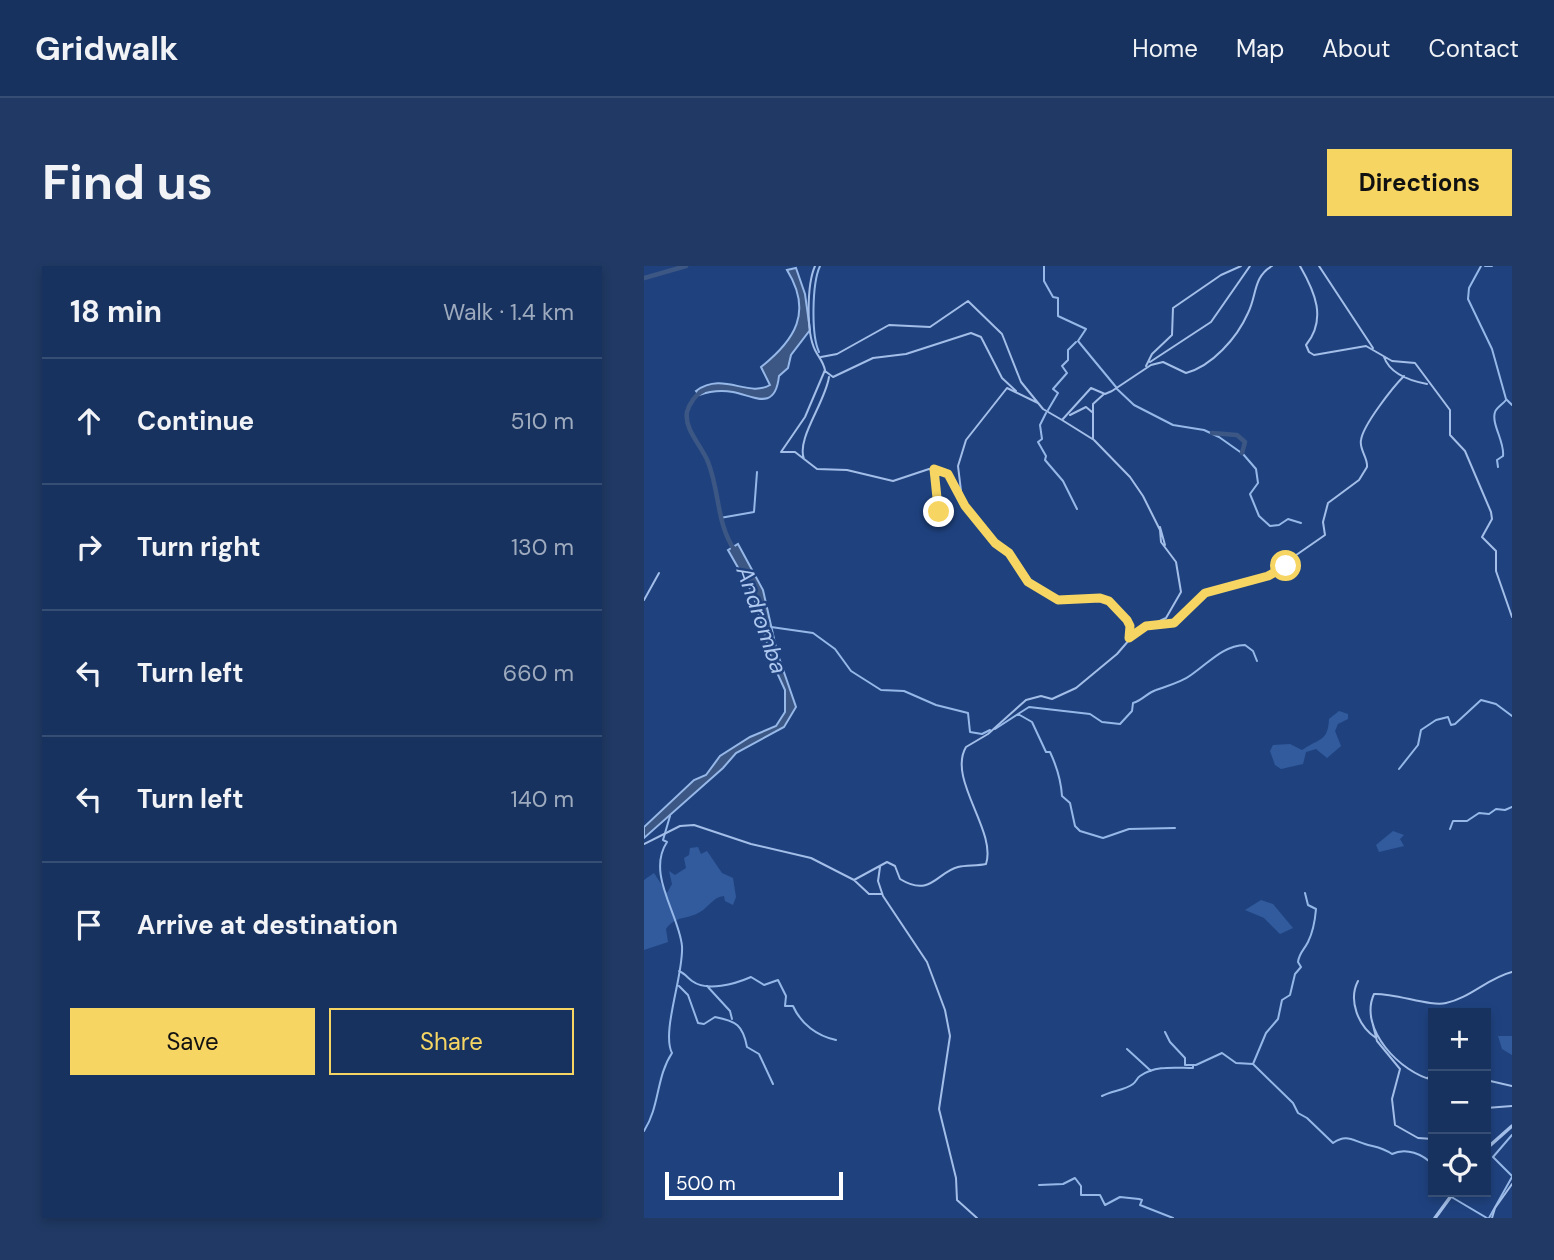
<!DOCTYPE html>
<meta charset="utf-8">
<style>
body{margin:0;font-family:"DM Sans",sans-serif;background:#203a65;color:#f1f3f6}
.controls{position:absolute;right:21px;bottom:21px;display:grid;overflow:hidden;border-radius:0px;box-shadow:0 4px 10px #0003}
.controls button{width:63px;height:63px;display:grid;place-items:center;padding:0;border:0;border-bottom:2px solid #364d74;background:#17325f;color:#f1f3f6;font:35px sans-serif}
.scale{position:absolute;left:21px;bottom:18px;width:178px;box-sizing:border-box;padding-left:7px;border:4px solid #fff;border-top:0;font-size:19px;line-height:24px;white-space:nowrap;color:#fff;-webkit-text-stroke:5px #1f427f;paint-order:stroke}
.stop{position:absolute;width:21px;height:21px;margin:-16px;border:5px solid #f6d563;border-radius:50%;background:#fff}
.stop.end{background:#f6d563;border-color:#fff;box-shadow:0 2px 7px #0008}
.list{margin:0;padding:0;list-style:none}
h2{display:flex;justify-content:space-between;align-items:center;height:91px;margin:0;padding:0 28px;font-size:30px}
h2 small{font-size:23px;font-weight:400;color:#9eaabd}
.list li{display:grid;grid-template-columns:46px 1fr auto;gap:21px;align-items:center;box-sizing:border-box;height:126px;padding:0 28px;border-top:2px solid #364d74}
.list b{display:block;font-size:26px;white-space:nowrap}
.list em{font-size:23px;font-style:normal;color:#9eaabd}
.actions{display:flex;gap:14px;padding:21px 28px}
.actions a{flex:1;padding:16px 0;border:2px solid #f6d563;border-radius:0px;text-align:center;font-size:24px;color:#f6d563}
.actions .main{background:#f6d563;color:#111}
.icon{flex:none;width:38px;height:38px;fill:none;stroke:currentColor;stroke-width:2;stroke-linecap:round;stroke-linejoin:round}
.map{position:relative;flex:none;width:868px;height:952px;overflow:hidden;border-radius:0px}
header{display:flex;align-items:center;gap:42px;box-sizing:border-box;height:98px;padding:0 35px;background:#17325f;border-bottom:2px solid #364d74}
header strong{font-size:33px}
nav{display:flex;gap:38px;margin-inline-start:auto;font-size:24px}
.intro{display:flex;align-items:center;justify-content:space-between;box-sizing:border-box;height:168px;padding:0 42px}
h1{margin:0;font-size:49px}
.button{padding:18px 32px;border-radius:0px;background:#f6d563;color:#111;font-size:24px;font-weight:700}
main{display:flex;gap:42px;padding:0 42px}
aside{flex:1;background:#17325f;border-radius:0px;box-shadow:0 4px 10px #0003}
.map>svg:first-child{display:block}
.green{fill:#325b9d}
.water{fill:#3d5784;stroke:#96b8e9;stroke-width:2}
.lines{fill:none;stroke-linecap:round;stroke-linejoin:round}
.stream{stroke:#96b8e9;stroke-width:2}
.river{stroke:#3d5784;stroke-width:4.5}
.minor{stroke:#a3bee8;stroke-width:2}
.tertiary{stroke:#a3bee8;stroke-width:3.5}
.route{stroke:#f6d563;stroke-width:9}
.labels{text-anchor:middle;stroke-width:5;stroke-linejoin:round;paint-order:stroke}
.water-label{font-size:23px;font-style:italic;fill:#aec8f0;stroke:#1f427f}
</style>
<header>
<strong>Gridwalk</strong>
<nav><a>Home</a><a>Map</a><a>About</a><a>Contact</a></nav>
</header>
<div class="intro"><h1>Find us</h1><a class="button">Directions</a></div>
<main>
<aside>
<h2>18 min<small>Walk · 1.4 km</small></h2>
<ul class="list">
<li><svg class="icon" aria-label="ahead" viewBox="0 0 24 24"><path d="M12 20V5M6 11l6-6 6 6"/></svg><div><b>Continue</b></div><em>510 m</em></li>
<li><svg class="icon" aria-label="right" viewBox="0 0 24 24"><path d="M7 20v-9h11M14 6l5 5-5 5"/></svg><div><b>Turn right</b></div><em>130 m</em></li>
<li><svg class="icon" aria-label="left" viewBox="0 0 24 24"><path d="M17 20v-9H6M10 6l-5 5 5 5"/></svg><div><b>Turn left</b></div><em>660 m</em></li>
<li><svg class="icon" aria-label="left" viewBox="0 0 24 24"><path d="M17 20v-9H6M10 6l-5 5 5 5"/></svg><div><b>Turn left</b></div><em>140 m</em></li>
<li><svg class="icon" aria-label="arrive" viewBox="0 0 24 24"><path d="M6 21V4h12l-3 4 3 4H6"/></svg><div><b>Arrive at destination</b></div></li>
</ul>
<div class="actions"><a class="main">Save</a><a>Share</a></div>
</aside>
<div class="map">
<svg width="868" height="952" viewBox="0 0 868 952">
<rect width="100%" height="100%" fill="#1f427f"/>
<path class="green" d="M695,445L704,448V453L694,458L691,465L697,480L683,492L672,483L662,486L659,498L637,503L631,499L626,485L629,479L646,478L658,484C675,472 684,476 685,453Z
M749,565L760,569L756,573L760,580L735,586L732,579Z
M54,581L57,588L63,585L78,607L89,612L92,631L89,639L81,635L80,630C69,631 66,640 56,646C43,654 32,649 22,663L24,676L0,684V614L10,607L23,627L28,618L25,605L31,609L42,602L40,592L45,589L46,582Z
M617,634L629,638L649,662L636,668L620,652L601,644Z
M854,770H868V789L858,783Z"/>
<path class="water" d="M152,2L161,28L166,64L147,89L144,102L135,110C131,146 110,130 89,126C78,124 66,125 55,129L52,125C79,105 104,132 126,119L117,101C151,74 169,46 143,4Z
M94,278L119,324L133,386L152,441L140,461L92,487L79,502L0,572V561L50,514L62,509L76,490L106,471L132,460L141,446V424L129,398L109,328L84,284Z"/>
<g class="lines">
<path class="stream" d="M400,0V15L409,31L414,32V50L442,63L434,75L472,121
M837,0L825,22L824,33L848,83L862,133L868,139
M841,0H848
M175,86C167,69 168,17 176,0
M473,123L490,139L529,159L560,164L575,171L599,188L612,203L614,217L606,228L615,250L626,260L635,259L644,253L657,257
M404,144L414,127L409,123L423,107L418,100L424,94V84L432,76
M402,147L396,159L398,173L394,176L402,190L401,194L419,215L433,243
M854,201L853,194L859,190C861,176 847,158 851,146C852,142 859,138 862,134
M76,252L110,246L113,206
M127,361L169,367L191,383L207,405L237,424L260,425L292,439L324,447L326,466L338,468L346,464
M374,448L385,441L446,448L458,456L476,458L488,445L489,437C499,434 503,427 512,424C523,420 538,416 547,409C566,396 578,380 601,379L609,385L613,395
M351,463L374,448L388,456L402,486H406C413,501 417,514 418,530L426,537L431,560L436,565L459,572L485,563L531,562
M755,503L774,479L777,464L792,454L804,451L807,459L811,458L837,434L852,438L868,450
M806,563L809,555H823L835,547L845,548L852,543L861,544L868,541
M35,705C40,707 43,711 48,715C63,726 91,718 107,711L120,719L134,714L142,730L141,740H149C157,758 173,770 192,774
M35,720L44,729L54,757L60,758L71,751C92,755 99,759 103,781L115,788L129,818
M63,720L86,745L88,753
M521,766L526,776L541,792V799H552L578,787L592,797L609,798L649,837L654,847L663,852L689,877C702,868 708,874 721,878C731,881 738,881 748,888C762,881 779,888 789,899
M483,783L507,805
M609,798L622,767L634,753L638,734L646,729L651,708L657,701L654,696C655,687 660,684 664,676C669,666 671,655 672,643L664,639L661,627
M458,830C468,825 481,824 489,818C492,816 493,812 496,810C512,799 531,802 549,802V800
M0,865C16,840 12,811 28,787C17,766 40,708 38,680C35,648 2,608 23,576L19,574L26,550
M868,869L849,891L868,910
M395,919L419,918L431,912L437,920V929H456L461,939L476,931L495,933L498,934L496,939L529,952
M799,926L843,952
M845,952L868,911"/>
<path class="river" d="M0,12L42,0
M59,125C52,128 45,138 43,146C40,164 58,180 64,196C76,226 72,257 91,285
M568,167L593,169L601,176L598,187"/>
<path class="minor" d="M171,0C163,18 162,66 171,84C175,92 179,95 181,104L161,151L137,186H151L173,203L203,204L249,215L285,203L299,205L309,215L321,240L351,277L365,287L384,316L414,334L456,332L465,335L483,354L486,360L485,371
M656,0C671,26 683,53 662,79L665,86L670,89L722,80L748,95L771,97L806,144V169L821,185L847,246L848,253L838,271L852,285V305L868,351
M675,0L729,82
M177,91L193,88L245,59L286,61L324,35L358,68L377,116L399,143L418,154L447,122L461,128L468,125L507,99L519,96L542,107C568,100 593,72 604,47C613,29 609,11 628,0
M740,91C746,108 767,115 783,118
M506,96L567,56L606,0
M502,100L508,88L528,69L529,42L577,9L597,0
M181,105L189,111L229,92L262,88L327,67L337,71L358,112L372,125
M426,149L442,141L448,146
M449,173V138L460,128
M160,193C152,173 181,137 185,111
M290,204L293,231L300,243L286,250L289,259L294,260
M318,233L314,200L322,174L363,122L394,137
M516,261L521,279
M0,334L15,307
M505,360L530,357L561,327L635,306L645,294L681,269L679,256L684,237L715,214L723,201C724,191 715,184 717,174C719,159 749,121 760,110
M0,578L36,560L50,559L107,578L167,592L210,614L243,596L251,600L256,613C287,632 293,606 314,601C322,599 333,600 342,598C353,565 303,513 322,481L344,468L382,434L397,430L408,433L432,422L473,388L492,366L522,352L537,326L532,296L517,276L516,264L499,230L486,211L450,174L418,154
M236,601L234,615L239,630L283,696L301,744L306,770L295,843L312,912L313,934L333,952
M210,614L225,628H237
M714,715C704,734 714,760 732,772
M727,751L733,775L756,803L748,833L751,859L774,872L789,873
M783,812L789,810
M789,814C757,807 714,763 730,728C751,727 787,741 802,737C826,732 844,712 868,706
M842,814L868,820
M842,842L868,840
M848,952L851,942L868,918"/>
<path class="tertiary" d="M842,883L868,860
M791,952L810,926"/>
</g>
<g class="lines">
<path class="route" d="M295,246L300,243L293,232L290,203L304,208L321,240L351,277L365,287L384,316L414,334L456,332L465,335L483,354L486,360L485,372L502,360L530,357L561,327L624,310L642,300"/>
</g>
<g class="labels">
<g class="water-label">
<text transform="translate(118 354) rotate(71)" y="8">Andromba</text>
</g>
</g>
</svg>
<div class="controls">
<button>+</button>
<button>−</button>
<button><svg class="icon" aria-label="locate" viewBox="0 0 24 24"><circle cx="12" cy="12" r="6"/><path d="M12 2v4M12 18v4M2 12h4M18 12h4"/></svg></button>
</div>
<div class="scale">500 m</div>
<div class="stop" style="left:642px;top:300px"></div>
<div class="stop end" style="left:295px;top:246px"></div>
</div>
</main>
